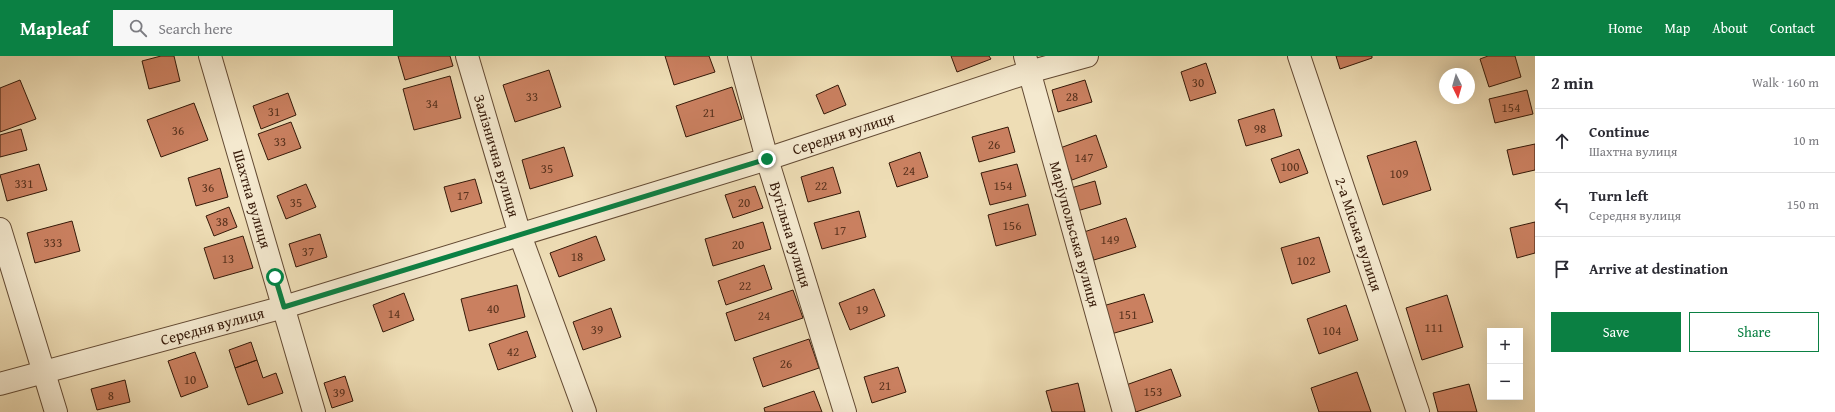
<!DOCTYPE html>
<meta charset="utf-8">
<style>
body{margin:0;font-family:"Gentium Book Plus",serif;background:#f7f7f7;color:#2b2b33}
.controls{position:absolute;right:12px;bottom:12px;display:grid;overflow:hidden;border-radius:0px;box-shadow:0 4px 16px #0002}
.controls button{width:36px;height:36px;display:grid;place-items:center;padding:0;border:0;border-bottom:1px solid #e1e1e2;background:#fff;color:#2b2b33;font:20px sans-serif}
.compass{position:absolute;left:1439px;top:12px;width:36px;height:36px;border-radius:50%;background:#fff;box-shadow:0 4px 16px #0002;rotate:175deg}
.stop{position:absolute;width:12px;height:12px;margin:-9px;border:3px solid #0b8043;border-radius:50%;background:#fff}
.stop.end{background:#0b8043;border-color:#fff;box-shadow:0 1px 4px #0008}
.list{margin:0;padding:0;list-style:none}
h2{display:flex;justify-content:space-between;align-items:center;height:52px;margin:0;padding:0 16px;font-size:17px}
h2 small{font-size:13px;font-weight:400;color:#7c7c81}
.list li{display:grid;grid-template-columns:26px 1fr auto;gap:12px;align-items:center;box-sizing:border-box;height:64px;padding:0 16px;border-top:1px solid #e1e1e2}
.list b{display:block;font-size:15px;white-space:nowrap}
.list p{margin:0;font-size:13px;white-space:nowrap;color:#7c7c81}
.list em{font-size:13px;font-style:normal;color:#7c7c81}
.actions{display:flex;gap:8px;padding:12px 16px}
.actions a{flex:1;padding:9px 0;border:1px solid #0b8043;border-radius:0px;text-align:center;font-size:14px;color:#0b8043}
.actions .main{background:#0b8043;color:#fff}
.icon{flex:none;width:22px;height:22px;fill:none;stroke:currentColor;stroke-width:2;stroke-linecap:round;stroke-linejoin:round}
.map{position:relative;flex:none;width:1535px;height:356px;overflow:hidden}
header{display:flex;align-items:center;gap:24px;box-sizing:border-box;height:56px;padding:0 20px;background:#0b8043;color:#fff}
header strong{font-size:19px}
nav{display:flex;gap:22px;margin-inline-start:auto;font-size:14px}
.search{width:280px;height:36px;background:#f7f7f7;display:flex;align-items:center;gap:10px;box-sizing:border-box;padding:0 14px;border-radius:0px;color:#7c7c81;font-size:15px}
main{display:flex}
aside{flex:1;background:#fff}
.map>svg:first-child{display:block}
.building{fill:#ca8060;stroke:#351908}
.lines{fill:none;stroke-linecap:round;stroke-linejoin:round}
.minor-casing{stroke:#634a33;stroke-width:24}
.minor{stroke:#f4e9cf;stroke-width:22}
.route{stroke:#0b8043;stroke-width:5}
.labels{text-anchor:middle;stroke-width:4;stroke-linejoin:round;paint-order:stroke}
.number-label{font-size:13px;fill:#5a331e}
.street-label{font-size:15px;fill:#351908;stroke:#f4e9cf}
</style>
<header>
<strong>Mapleaf</strong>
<div class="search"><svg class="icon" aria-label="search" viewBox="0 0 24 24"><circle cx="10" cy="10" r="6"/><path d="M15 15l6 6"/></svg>Search here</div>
<nav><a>Home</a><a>Map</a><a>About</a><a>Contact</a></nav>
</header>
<main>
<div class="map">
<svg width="1535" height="356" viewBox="0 0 1535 356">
<rect width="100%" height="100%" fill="#eeddb5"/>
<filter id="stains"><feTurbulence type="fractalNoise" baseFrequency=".005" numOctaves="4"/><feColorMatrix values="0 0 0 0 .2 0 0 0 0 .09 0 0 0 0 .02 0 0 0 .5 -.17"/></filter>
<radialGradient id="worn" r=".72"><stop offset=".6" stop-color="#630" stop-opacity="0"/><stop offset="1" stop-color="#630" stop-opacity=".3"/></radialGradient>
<path class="building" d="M161,0H174L180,25L149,33L142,5Z
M398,0H450L453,10L405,24Z
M665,0H709L715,16L674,29Z
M951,0H989L991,3L957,16Z
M1336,0H1372V2L1340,13Z
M1488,0H1515L1521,21L1489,31L1480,3Z
M1206,7L1216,37L1190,45L1181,16Z
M549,14L561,51L515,66L503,29Z
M450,20L461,62L414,74L403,33Z
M20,24L36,63L0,76V32Z
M1085,24L1092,46L1058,56L1052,34Z
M838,29L846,49L824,58L816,39Z
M732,31L742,63L686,81L676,50Z
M1527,34L1533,58L1495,67L1489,43Z
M288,37L296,59L261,73L253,50Z
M194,47L208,84L161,101L147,64Z
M1274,53L1282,80L1246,90L1238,64Z
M291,66L301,92L268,104L258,78Z
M1008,71L1015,96L979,106L972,81Z
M21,73L27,94L0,101V79Z
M1096,79L1107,111L1072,124L1060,92Z
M1416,85L1431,134L1383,149L1367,100Z
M1535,88V114L1513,119L1507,94Z
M564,91L573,120L530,133L522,104Z
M1299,93L1308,117L1280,127L1271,103Z
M920,96L928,121L897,131L889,107Z
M39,108L47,134L7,145L0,119Z
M1017,108L1026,140L990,149L981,117Z
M833,111L841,137L808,146L801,121Z
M220,112L228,141L196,150L188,122Z
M475,123L482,147L451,156L444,131Z
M1095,125L1101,148L1077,155L1071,132Z
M306,128L316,151L286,163L277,140Z
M755,130L763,152L733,162L725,139Z
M1028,148L1036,179L996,190L988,159Z
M229,151L237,171L214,180L206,160Z
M859,155L866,181L822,193L814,167Z
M1126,162L1136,191L1094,204L1084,176Z
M72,165L80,195L35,207L27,177Z
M763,166L771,193L713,210L705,183Z
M1535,166V197L1517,202L1510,172Z
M320,178L327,201L296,211L289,188Z
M243,180L253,212L214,223L204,192Z
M596,180L605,204L559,221L550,197Z
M1319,181L1330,216L1292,228L1281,192Z
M764,209L772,233L726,249L718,225Z
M517,229L525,261L469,275L461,243Z
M874,233L885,260L850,274L839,247Z
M793,234L803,262L735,285L726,257Z
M404,237L414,264L383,276L373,249Z
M1144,238L1153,266L1111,278L1103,250Z
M1447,239L1463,291L1422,304L1406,252Z
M1346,249L1358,284L1319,298L1307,263Z
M611,252L621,281L583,294L573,266Z
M527,275L536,301L498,314L489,288Z
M809,283L819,312L763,331L753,302Z
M251,286L257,304L235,312L229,294Z
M195,296L208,331L181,341L168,305Z
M257,304L263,322L276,317L283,337L248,349L235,312Z
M898,311L906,336L872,347L864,321Z
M1171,313L1181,340L1136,356L1126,329Z
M1357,316L1371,356H1319L1311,332Z
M345,320L353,345L332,352L324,327Z
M125,324L130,346L97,354L91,333Z
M1078,327L1085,356H1052L1046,335Z
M1469,328L1477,356H1438L1433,337Z
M814,335L822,356H765L764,352Z"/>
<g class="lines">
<g class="minor-casing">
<g id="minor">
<path id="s1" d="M210,0L314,356"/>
<path id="s2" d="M467,0L520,179L585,356"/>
<path id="s3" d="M739,0L767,103L845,356"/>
<path id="s4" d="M1025,0L1124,356"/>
<path id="s5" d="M1299,0L1418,356"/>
<path d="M0,173L56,356"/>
<path id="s6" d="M0,328L284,251L767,103L1029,16L1087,0"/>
</g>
</g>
<use href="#minor" class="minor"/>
</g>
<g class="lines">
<path class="route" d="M275,221L284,251L767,103"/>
</g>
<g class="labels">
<g class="number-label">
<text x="1198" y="31">30</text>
<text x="532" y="45">33</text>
<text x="1072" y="45">28</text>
<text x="432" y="52">34</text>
<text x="1511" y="56">154</text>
<text x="274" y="60">31</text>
<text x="709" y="61">21</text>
<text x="1260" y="77">98</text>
<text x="178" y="79">36</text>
<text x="280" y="90">33</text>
<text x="994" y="93">26</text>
<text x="1084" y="106">147</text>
<text x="1290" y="115">100</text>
<text x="547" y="117">35</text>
<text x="909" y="119">24</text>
<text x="1399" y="122">109</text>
<text x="24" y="132">331</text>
<text x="821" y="134">22</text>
<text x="1003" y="134">154</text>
<text x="208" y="136">36</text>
<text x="463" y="144">17</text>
<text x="296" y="151">35</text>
<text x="744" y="151">20</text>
<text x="222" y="170">38</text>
<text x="1012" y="174">156</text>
<text x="840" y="179">17</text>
<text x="1110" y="188">149</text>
<text x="53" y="191">333</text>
<text x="738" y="193">20</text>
<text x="308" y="200">37</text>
<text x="577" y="205">18</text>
<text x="228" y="207">13</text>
<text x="1306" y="209">102</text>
<text x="745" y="234">22</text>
<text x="493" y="257">40</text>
<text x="862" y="258">19</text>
<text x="394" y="262">14</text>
<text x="1128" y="263">151</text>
<text x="764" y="264">24</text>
<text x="1434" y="276">111</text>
<text x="597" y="278">39</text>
<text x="1332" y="279">104</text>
<text x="513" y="300">42</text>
<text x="786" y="312">26</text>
<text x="190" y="328">10</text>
<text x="885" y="334">21</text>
<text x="1153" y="340">153</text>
<text x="339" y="341">39</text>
<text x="111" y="344">8</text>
</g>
<g class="street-label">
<text dy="5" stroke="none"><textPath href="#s6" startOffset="880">Середня вулиця</textPath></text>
<text dy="5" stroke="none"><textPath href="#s2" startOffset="104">Залізнична вулиця</textPath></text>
<text dy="5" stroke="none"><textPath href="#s1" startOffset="149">Шахтна вулиця</textPath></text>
<text dy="5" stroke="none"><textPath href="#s4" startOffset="185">Маріупольська вулиця</textPath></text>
<text dy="5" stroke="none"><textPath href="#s5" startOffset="188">2-а Міська вулиця</textPath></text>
<text dy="5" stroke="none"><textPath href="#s3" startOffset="186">Вугільна вулиця</textPath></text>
<text dy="5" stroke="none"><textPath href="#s6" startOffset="220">Середня вулиця</textPath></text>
</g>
</g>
<rect width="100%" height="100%" filter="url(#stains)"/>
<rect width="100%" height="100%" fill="url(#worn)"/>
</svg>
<div class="controls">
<button>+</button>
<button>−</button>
</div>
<svg class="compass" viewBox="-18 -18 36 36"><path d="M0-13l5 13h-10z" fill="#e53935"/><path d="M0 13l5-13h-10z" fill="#7c7c81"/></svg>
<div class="stop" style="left:275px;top:221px"></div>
<div class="stop end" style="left:767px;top:103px"></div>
</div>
<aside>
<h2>2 min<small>Walk · 160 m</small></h2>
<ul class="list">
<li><svg class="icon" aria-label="ahead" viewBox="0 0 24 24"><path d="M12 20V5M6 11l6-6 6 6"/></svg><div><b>Continue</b><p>Шахтна вулиця</p></div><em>10 m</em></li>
<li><svg class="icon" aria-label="left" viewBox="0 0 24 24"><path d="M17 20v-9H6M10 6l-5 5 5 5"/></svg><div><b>Turn left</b><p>Середня вулиця</p></div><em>150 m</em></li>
<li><svg class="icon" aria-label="arrive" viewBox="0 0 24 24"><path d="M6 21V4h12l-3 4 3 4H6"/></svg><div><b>Arrive at destination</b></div></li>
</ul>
<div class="actions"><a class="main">Save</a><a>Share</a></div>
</aside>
</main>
